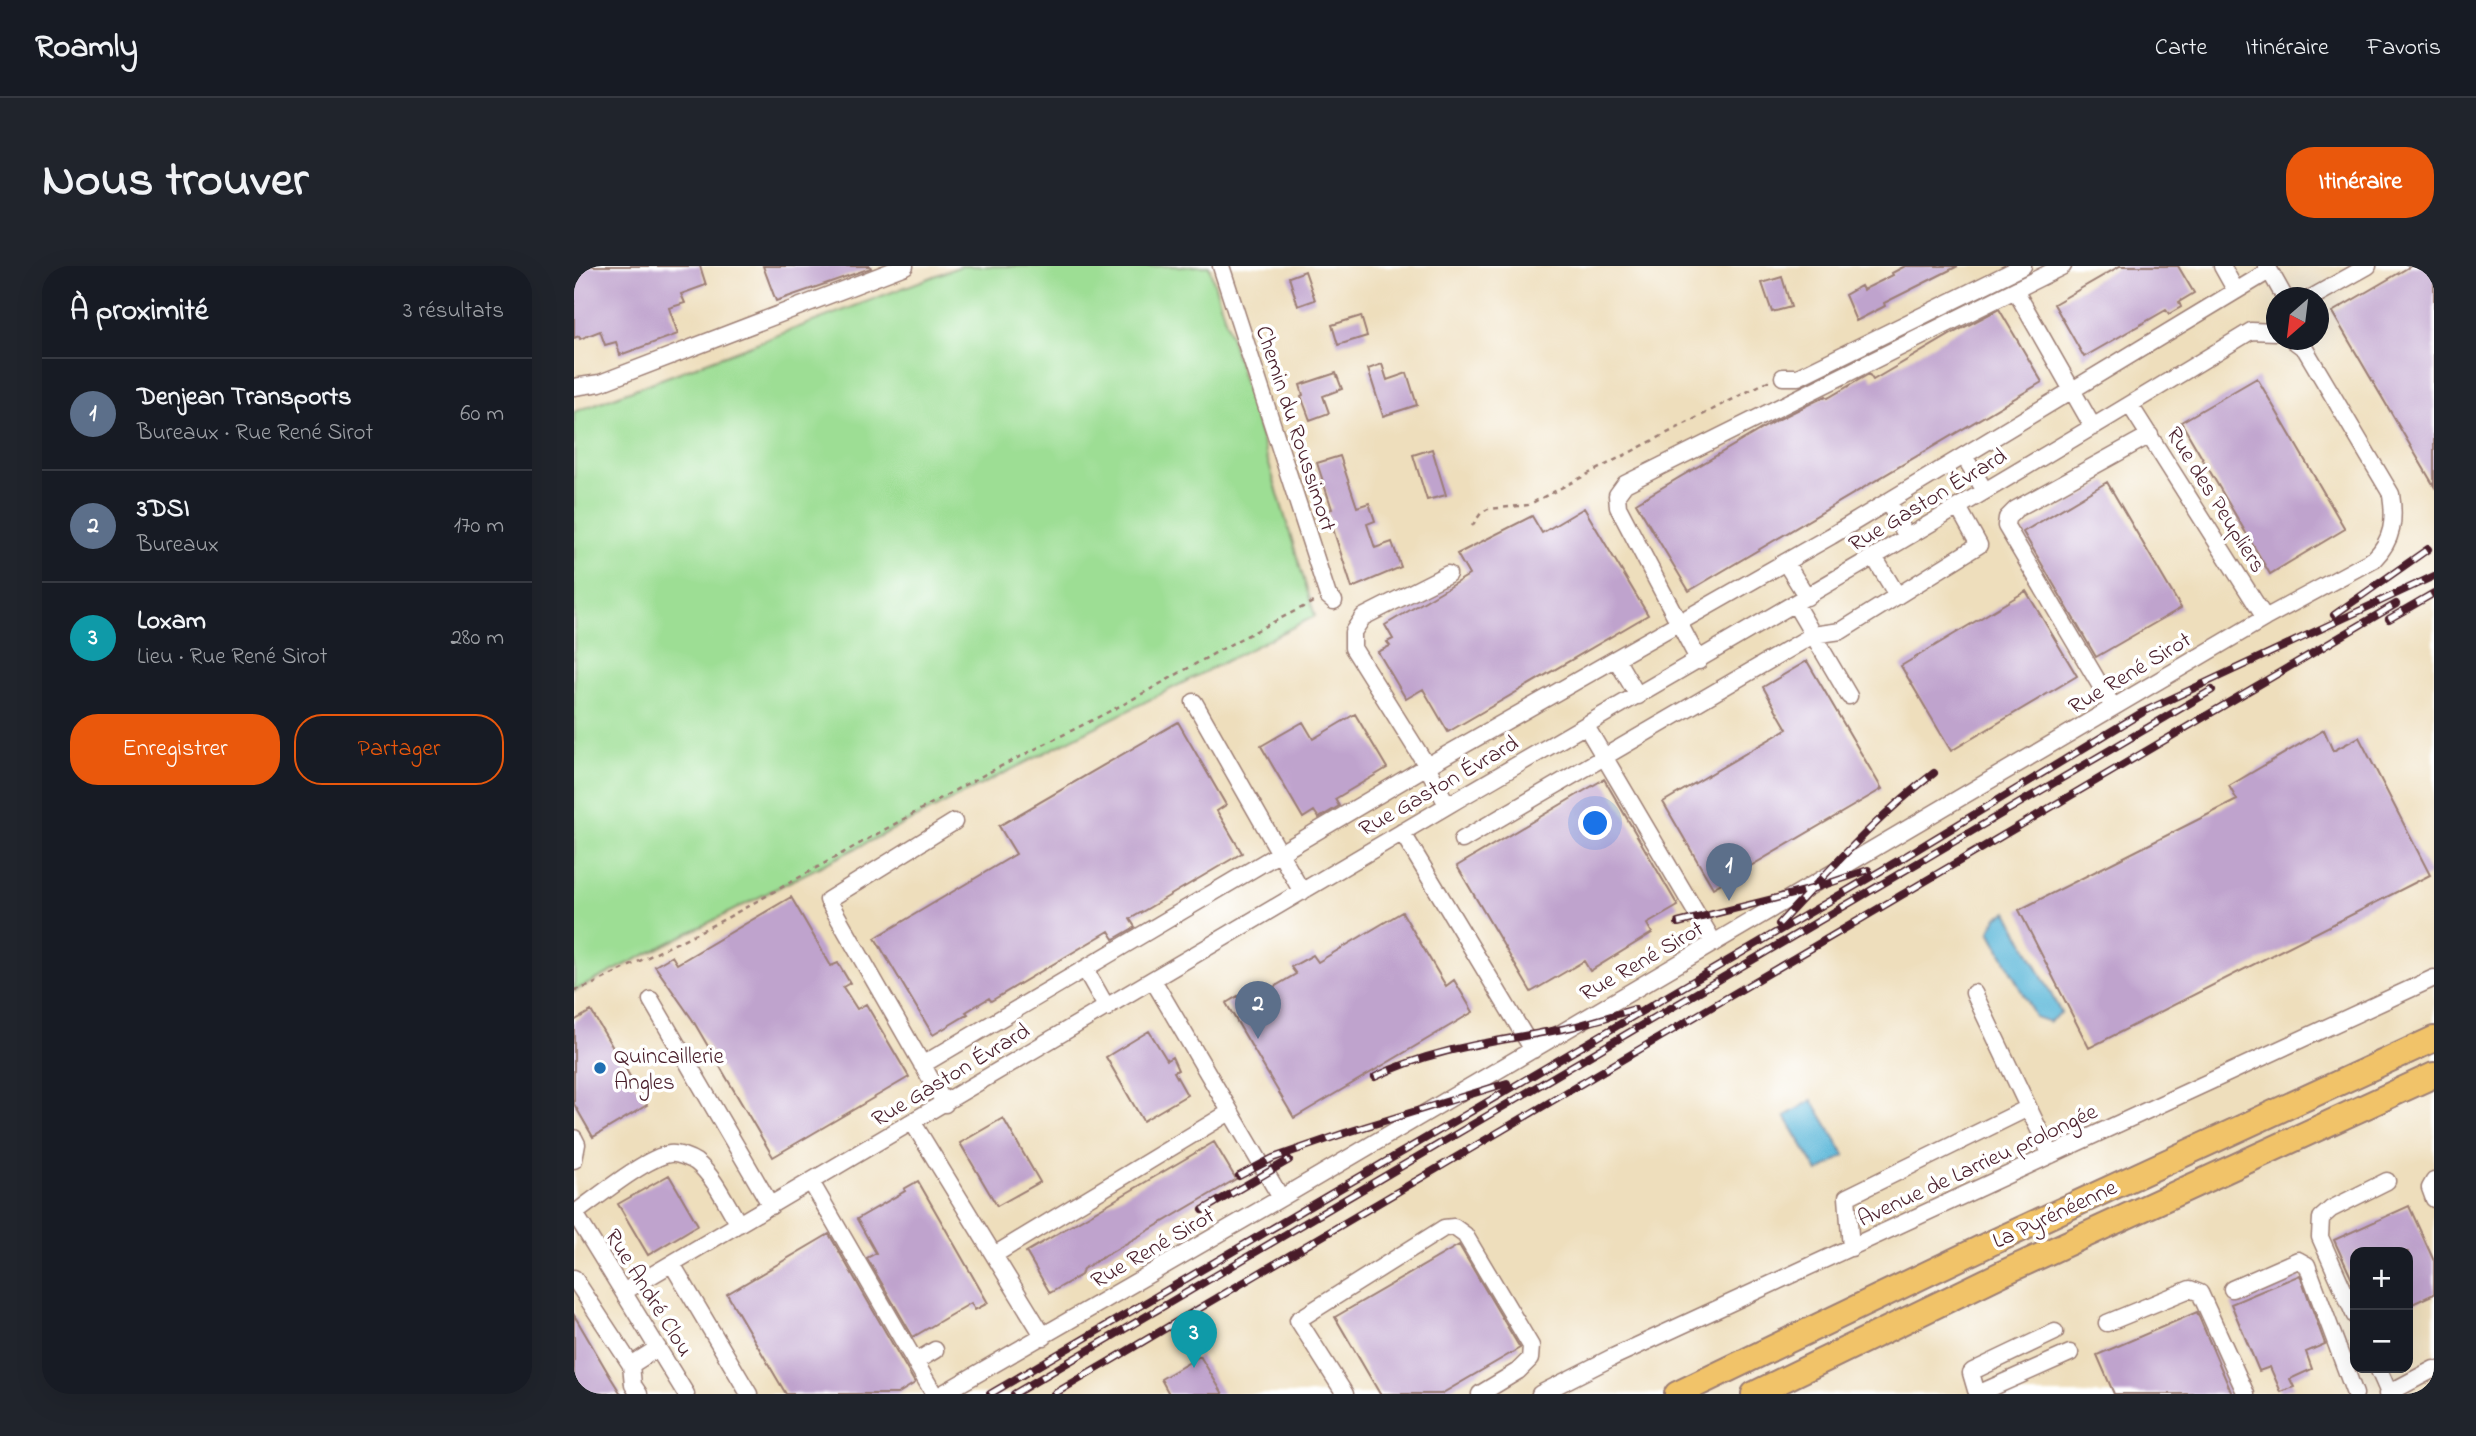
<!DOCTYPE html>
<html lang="fr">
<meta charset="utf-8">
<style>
body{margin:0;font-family:"Indie Flower",sans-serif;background:#20242c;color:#f1f3f6}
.controls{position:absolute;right:21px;bottom:21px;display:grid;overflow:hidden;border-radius:14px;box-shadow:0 7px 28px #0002}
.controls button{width:63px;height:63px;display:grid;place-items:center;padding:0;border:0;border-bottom:2px solid #363941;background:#171b24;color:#f1f3f6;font:35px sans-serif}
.compass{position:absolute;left:1692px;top:21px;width:63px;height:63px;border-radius:50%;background:#171b24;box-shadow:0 7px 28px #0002;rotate:208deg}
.you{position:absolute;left:1022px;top:558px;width:24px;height:24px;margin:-18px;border:5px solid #fff;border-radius:50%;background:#1a73e8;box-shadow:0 0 0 10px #1a73e833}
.badge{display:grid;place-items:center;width:46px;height:46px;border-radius:50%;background:#ea580c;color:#fff;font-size:23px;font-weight:700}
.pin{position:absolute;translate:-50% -58px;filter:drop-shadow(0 2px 4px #0008)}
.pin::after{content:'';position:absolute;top:37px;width:24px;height:21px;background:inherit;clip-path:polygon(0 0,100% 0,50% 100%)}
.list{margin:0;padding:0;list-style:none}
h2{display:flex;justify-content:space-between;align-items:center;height:91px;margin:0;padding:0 28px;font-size:30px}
h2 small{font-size:23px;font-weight:400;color:#9ea1a6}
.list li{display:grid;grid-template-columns:46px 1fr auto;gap:21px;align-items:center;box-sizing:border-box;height:112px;padding:0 28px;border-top:2px solid #363941}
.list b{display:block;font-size:26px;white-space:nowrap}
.list p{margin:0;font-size:23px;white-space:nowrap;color:#9ea1a6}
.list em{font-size:23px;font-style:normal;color:#9ea1a6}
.actions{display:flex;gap:14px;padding:21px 28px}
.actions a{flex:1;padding:16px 0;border:2px solid #ea580c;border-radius:28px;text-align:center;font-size:24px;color:#ea580c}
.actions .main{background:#ea580c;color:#fff}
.map{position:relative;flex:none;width:1860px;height:1128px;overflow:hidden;border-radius:28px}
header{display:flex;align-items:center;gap:42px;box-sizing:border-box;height:98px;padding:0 35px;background:#171b24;border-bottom:2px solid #363941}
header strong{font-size:33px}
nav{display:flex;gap:38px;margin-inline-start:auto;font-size:24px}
.intro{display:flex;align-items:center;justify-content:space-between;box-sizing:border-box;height:168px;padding:0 42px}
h1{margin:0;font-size:49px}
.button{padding:18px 32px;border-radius:28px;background:#ea580c;color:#fff;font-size:24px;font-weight:700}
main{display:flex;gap:42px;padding:0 42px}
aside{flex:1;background:#171b24;border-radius:28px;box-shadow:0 7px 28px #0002}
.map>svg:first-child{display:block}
.green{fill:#9dde94;stroke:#747e60;stroke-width:2}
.water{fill:#59b6d8;stroke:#526a82;stroke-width:2}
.building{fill:#bfa3cd}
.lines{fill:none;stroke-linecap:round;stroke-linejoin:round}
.minor-casing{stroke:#9c7e74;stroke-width:19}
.highway-casing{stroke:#9c7e74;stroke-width:28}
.path{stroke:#9c7e74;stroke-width:2.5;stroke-dasharray:5 5;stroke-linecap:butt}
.minor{stroke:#fff;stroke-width:16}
.highway{stroke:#f1c369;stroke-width:24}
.rail-casing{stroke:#4a1f2b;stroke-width:8}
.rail{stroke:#fff;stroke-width:5;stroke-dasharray:16;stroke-linecap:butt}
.poi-dot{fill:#1f6fb2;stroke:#fff;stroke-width:2.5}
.labels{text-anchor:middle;stroke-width:7;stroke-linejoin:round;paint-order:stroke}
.street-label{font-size:23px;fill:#4a1f2b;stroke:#fff}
.poi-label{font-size:23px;fill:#4a1f2b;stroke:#fff;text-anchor:start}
</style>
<header>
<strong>Roamly</strong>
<nav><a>Carte</a><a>Itinéraire</a><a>Favoris</a></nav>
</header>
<div class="intro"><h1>Nous trouver</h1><a class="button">Itinéraire</a></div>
<main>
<aside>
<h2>À proximité<small>3 résultats</small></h2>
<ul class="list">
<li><span class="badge" style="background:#5c6f8a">1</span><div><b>Denjean Transports</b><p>Bureaux · Rue René Sirot</p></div><em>60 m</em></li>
<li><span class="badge" style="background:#5c6f8a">2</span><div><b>3DSI</b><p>Bureaux</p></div><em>170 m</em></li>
<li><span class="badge" style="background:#0f9aa8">3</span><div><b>Loxam</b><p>Lieu · Rue René Sirot</p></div><em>280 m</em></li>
</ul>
<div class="actions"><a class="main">Enregistrer</a><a>Partager</a></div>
</aside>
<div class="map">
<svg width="1860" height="1128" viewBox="0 0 1860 1128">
<rect width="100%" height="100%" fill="#fff"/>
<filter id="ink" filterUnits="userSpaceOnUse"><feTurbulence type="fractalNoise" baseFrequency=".0143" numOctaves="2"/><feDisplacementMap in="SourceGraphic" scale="14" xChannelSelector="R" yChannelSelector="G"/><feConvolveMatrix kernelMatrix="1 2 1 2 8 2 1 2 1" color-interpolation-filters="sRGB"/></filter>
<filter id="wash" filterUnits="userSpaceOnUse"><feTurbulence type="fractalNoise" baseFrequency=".00686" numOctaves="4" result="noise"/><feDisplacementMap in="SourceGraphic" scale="28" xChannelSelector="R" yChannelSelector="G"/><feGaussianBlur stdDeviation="1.57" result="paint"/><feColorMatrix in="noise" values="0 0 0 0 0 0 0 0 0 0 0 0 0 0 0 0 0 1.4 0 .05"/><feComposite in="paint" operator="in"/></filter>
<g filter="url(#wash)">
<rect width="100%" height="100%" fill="#eedebc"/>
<path class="green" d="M387,0H635L741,350L0,725V146Z"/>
<path class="water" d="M1434,646L1487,747L1475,756L1461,751L1416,665L1423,651Z
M1238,834L1271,889L1244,906L1211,850Z"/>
<g id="blocks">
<path class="building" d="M0,0H126L132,19L107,28L111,37L95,42L104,68L46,89L42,76L31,79L26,65L6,73L5,70L0,72Z
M189,0H296L297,2L202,35Z
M1331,0H1384L1310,37L1311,40L1282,55L1271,29L1287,20L1289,24L1319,9L1318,7Z
M1546,0H1604L1620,27L1605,36L1607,41L1595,48L1592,44L1510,91L1480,38Z
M1837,0H1857L1860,5V220L1758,46Z
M731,5L741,34L724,40L715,11Z
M1208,11L1217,41L1198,46L1188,17Z
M1425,43L1468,116L1115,325L1062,237L1201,155L1252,130L1254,132L1295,108L1299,114L1381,66Z
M787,50L793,70L764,79L758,59Z
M808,98L813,114L833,107L843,139L809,150L794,103Z
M762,107L768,123L749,130L755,147L736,154L727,130L729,129L726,119Z
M1683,112L1771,263L1696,308L1607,156Z
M858,183L872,229L853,234L839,189Z
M766,190L783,241L795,237L801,255L793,258L801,282L818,276L827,301L778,322L753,244L758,243L743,197Z
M1533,216L1607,342L1522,391L1449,266Z
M1010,242L1074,349L874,466L849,423L832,433L804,386L816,380L813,376L819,373L811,359L895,309L883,288L958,250L968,267Z
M1452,325L1503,410L1377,485L1327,400Z
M1233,395L1308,523L1139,622L1089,536L1213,463L1189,421Z
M781,448L813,502L761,533L765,540L745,552L740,545L729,552L687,480L729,456L739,473Z
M604,456L652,539L643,545L668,587L556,653L561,661L540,673L535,665L417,735L415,732L392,746L394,748L359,769L301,672L442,588L425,560Z
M1750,464L1759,485L1785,471L1856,609L1515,782L1445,644L1663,534L1655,520Z
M1030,513L1104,640L1073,658L1078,667L1016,705L1010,695L957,726L883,600Z
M217,631L257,700L264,697L276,717L269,721L283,743L292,738L335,811L199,891L118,753L81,700L98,690L103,698Z
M828,646L872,720L880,714L899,746L720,852L652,737L664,730L669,739L722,708L717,701L739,689L744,696Z
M17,745L73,839L19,871L0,838V755Z
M575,765L593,794L598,791L604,804L600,806L613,829L569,855L532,791Z
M429,852L466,916L423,940L386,877Z
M640,876L662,913L509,1003L507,1009L476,1027L452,986Z
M95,909L124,959L74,989L44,938Z
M344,915L414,1037L401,1044L397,1037L339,1071L293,992L302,987L283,953L331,925L330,923Z
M1835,940L1860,995V1028L1834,1040V986H1781V1020L1760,974Z
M255,968L341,1117L323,1128H212L153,1028Z
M885,979L946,1082L867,1128H806L761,1051Z
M1726,1009L1751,1078L1732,1086L1738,1103L1716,1113L1720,1121L1707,1126L1696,1101L1685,1105L1657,1038Z
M1623,1046L1658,1128H1540L1523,1089Z
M0,1049L37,1112L47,1128H0Z
M626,1090L649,1128H595L587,1113Z"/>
</g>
</g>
<g filter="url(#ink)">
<use href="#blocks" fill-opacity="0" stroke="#9c7e74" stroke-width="2"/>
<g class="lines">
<g class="minor-casing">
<path id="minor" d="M647,0L754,330L760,335
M1489,0L1441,24L1519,161
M1648,0L1662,25
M1693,0L1711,32
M1737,32L1794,0
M1209,111H1224L1449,0
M0,121L26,117L331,0
M1556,139L1691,352
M1390,190L1411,225
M1314,236L1333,271
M1300,291L1323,329
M1211,296L1233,331
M1221,338L1275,430
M1042,393L1064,430
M1125,395L1044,241L1043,229L1051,218L1441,24
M620,436L728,626
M1539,441L1432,260L1433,252L1442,243L1576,169
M1012,460L1140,677
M873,539L853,500L779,382V366L789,351L874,308
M828,566L959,784
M888,574L1239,369L1267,365L1405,279L1384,241
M511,703L533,742
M579,714L707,932
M1400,727L1477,889
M77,734L197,940
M348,799L853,500L1257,270L1695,5
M371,838L254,634L380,556
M339,857L470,1071
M0,872L3,878L0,894
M1860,915L1856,922L1860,933
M237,916L360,1128
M0,946L112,1128
M0,948C21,933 72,891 96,888C103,887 116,892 122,896C141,911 152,938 165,958
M1277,982L1273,931L1454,842
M420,989L656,846
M98,998L175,1128
M0,1012L57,1099L59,1119L65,1128
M1658,1023L1724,994L1733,999L1781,1128
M51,1025C327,865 600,698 876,538C1144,382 1412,227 1677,65L1702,66
M1781,1050L1746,971L1747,952L1757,943L1813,915
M1533,1057L1616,1023L1626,1027L1672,1128
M1481,1066L1399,1105L1397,1107L1402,1124L1408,1126L1496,1087
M341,1096L361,1084
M57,1099L84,1082
M1804,1102L1815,1127
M368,1128L707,932L1691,352L1800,293C1819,274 1821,254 1817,228L1731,83L1719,74
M771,1128L724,1054L870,962L880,961L891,969L957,1080L956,1093L944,1105L906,1128
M966,1128L1039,1091L1860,712
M1813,1128L1860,1103"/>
</g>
<g class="highway-casing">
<path id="highway" d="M1103,1128L1415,978L1860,773
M1180,1128L1429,1007L1860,809"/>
</g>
<path class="path" d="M898,260L907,247L914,243L954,239L1196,114
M0,724L15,720L151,653L394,517L550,438L666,373L741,335"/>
<use href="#minor" class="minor"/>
<use href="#highway" class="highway"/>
<g class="rail-casing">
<path id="rail" d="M1760,349L1854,283
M1815,353L1860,327
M1104,657L1238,623L1294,604
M1205,658C1255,605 1302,551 1360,507
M801,811C863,780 931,775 998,761C1019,756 1040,749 1060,743
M665,910L699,892L771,867L933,817
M629,944L715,894
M416,1128L1327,593L1569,446L1860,310
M440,1128L1638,424
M480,1128L1822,338"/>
</g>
<use href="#rail" class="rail"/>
</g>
</g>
<circle class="poi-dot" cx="26" cy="802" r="7"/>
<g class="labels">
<g class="street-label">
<text transform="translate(723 162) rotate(72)" y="8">Chemin du Roussimort</text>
<text transform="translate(1353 233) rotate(-31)" y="8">Rue Gaston Évrard</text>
<text transform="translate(1643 233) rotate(58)" y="8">Rue des Peupliers</text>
<text transform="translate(1555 406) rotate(-31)" y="8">Rue René Sirot</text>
<text transform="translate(864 519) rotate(-30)" y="8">Rue Gaston Évrard</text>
<text transform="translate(1067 694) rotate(-30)" y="8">Rue René Sirot</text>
<text transform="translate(376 808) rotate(-31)" y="8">Rue Gaston Évrard</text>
<text transform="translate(1403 898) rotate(-25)" y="8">Avenue de Larrieu prolongée</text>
<text transform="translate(1480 947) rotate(-25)" y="8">La Pyrénéenne</text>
<text transform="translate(578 981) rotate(-30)" y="8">Rue René Sirot</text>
<text transform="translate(76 1026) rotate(58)" y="8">Rue André Clou</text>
</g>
<g class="poi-label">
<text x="40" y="797">Quincaillerie<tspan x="40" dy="26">Angles</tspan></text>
</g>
</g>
</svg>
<div class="controls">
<button>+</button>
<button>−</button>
</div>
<svg class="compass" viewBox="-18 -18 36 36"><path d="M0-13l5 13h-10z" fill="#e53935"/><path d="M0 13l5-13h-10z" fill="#9ea1a6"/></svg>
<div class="you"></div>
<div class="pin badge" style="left:1155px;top:635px;background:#5c6f8a">1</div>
<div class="pin badge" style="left:684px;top:773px;background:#5c6f8a">2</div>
<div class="pin badge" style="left:620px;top:1102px;background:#0f9aa8">3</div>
</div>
</main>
